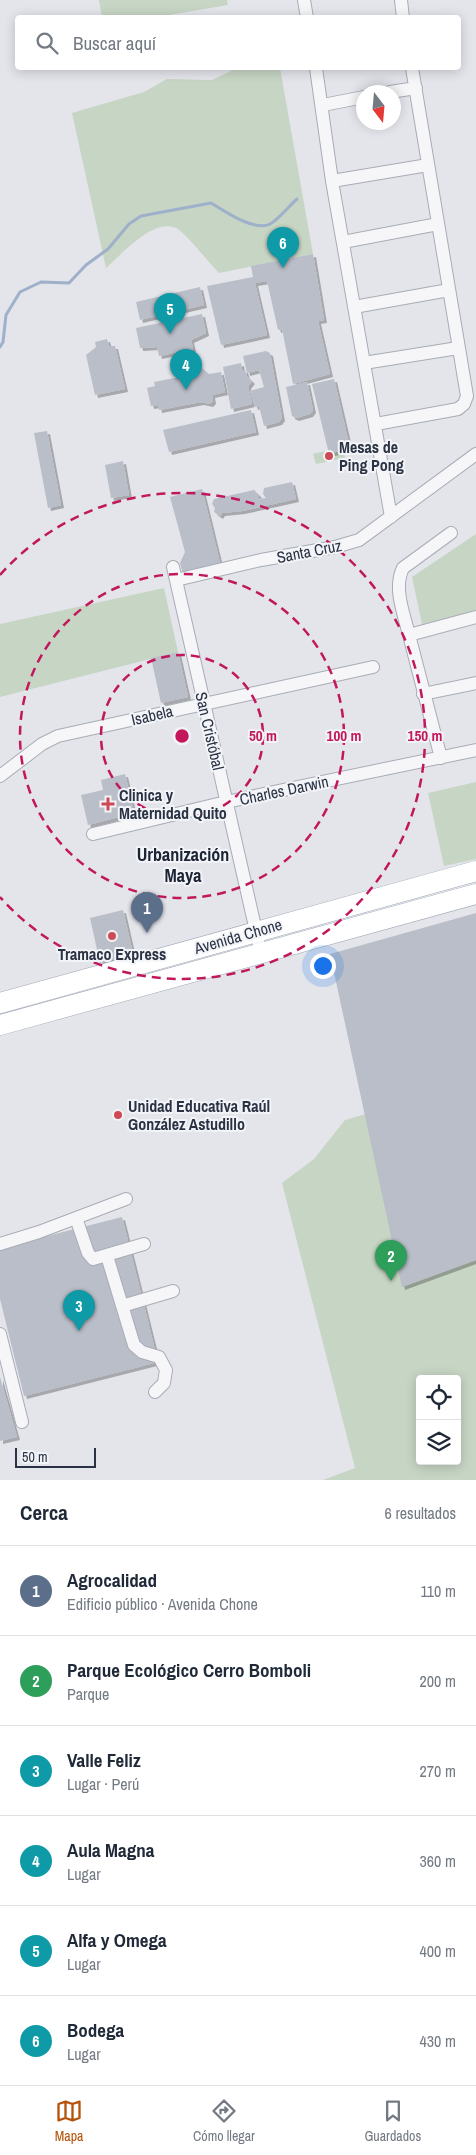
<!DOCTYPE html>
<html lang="es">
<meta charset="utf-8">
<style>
body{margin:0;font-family:"Archivo Narrow",sans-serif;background:#f2f2f3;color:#1f2937}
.controls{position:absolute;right:15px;bottom:15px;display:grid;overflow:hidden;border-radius:5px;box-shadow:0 2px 12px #0003}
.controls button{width:45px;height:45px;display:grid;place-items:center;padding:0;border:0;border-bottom:1px solid #e0e1e3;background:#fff;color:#1f2937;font:25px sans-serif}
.compass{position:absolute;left:356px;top:85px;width:45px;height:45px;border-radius:50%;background:#fff;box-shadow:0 2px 12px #0003;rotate:164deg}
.scale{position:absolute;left:15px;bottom:12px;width:81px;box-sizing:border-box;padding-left:5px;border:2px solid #2a3243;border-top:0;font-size:14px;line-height:18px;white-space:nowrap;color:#2a3243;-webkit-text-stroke:4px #f2f4f8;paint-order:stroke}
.you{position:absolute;left:322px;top:965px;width:18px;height:18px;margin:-12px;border:4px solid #fff;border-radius:50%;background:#1a73e8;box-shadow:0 0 0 8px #1a73e833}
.badge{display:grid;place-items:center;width:32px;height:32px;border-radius:50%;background:#b45309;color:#fff;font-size:16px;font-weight:700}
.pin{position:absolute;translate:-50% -41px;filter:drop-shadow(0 1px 2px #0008)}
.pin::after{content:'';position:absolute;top:26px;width:18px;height:15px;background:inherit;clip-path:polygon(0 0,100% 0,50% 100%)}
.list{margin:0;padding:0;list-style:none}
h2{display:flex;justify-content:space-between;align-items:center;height:65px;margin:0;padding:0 20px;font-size:21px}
h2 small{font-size:16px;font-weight:400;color:#747a83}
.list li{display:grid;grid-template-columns:32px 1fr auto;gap:15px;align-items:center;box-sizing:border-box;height:90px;padding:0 20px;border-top:1px solid #e0e1e3}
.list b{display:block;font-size:19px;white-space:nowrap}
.list p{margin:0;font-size:16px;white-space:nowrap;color:#747a83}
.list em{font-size:16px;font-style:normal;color:#747a83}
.icon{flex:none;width:28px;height:28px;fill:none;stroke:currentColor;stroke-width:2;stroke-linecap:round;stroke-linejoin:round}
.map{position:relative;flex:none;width:476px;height:1480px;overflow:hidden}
.search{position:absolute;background:#fff;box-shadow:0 2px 12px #0003;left:15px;right:15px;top:15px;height:55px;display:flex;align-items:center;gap:12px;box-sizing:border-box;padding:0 18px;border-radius:5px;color:#747a83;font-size:19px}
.sheet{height:605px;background:#fff}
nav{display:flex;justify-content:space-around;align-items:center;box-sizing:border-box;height:70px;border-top:1px solid #e0e1e3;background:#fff;font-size:14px;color:#747a83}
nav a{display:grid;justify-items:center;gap:2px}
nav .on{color:#b45309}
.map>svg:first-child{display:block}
.green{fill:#c7d5c4;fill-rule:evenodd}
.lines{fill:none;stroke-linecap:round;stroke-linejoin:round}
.stream{stroke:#9eb0ca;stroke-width:3}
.building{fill:#babec8;filter:url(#shadow)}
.street-casing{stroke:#a8acb5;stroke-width:14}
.primary-casing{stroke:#a2a9b7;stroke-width:21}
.street{stroke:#f6f6f9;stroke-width:12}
.primary{stroke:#fff;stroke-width:20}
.ring{fill:none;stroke:#c2185b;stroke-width:2.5;stroke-dasharray:9 6}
.poi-dot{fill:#ce4954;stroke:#f2f4f8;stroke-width:2}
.labels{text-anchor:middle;stroke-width:4;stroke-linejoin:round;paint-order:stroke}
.poi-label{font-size:16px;font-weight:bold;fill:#2a3243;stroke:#f2f4f8;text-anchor:start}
.street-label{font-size:16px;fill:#2a3243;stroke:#f2f4f8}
.neighbourhood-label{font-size:18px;font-weight:bold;fill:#1c2334;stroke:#f2f4f8}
.centre{fill:#c2185b;stroke:#f2f4f8;stroke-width:2.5}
.ring-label{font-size:15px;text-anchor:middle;font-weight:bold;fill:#c2185b;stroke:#f2f4f8;stroke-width:4;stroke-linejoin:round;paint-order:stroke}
</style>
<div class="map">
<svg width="476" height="1480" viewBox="0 0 476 1480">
<defs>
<filter id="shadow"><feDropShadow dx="3" dy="3" stdDeviation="0" flood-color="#0004"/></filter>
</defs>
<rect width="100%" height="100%" fill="#e3e5eb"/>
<path class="green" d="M99,0H227L228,5L157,17L102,18Z
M237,68H280L313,254L219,273C210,264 185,232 176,228C153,218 122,254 106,268L72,113L144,92L167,79L212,80Z
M343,447L345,458L316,464L313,454Z
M476,534V612L422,624L412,577Z
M164,588L178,652L0,697V624Z
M476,782V859L444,866L428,793Z
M476,1082V1480H323L355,1468L282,1183L314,1159L345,1120ZM420,1379H457V1461H420Z"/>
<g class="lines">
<path class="stream" d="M0,347L3,342L6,315L20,292L41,282L69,283L86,265L108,249L129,224L141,216L211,203C225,211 254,232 270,224C279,219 289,206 297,199"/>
</g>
<path class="building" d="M313,254L324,320L318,321L330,374L293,384L282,329L278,330L267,281L255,283L267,335L221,345L207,286L253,277L251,266Z
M200,287L204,305L140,320L136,302Z
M202,314L206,333L191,340L193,349L159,356L157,347L140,348L136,328Z
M107,339L109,346H115L125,389L95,395L86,355L96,347L95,342Z
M266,351L270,353L282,418L279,422L264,426L259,406L255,407L250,391L264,387L259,370L247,373L243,356Z
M241,363L242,370H245L247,376L252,381L248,386L252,404L231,409L223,367Z
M202,368L209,374L221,372L225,392L212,395L213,401L210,404L201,402L159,410L158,405L151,406L147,388L155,386L154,382L195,374Z
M334,379L350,448L329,454L312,384Z
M307,382L313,410L310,414L296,418L292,416L286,387Z
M251,410L256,432L169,452L163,430Z
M47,431L61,505L48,508L34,433Z
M123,461L129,495L111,498L105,465Z
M292,482L296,499L242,511L222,513L220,516L214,512L215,508L212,504L214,499L254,490L259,495L257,499L266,498L263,494L264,488Z
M202,489L220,563L183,574L180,563L185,552L170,497Z
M178,652L188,697L161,703L151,658Z
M125,774L134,813L88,825L81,795L103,790L101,780Z
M123,910L133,954L100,963L90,918Z
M476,913V1260L402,1287L330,954Z
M122,1217L158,1362L24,1396L0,1299V1248Z
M0,1377L17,1437L0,1441Z"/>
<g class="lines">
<g class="street-casing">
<path id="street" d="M304,0L307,18
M401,0L403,18
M316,68L332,181L391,517
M390,92L416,88
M323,105L364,97
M332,181L428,165
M343,242L438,224
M354,307L449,290
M364,363L458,348
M376,424L458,409L464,404L467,396L412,68
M451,533L403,568C393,588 404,614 409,635L476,617
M173,567L261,953
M176,580L261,560L335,547L359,540L476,454
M409,635L441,758
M423,694L476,683
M0,776L42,744L58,736L373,667
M93,834L226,802L476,750
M76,1218L88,1253L93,1259L144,1244
M0,1244L39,1232L126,1199
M107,1256L134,1345L142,1352L159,1357L166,1370L164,1383L155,1392
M122,1306L173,1291
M0,1334L22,1422"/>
</g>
<g class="primary-casing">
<path id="primary" d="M0,1003L476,871
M0,1025L476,894"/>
</g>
<use href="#street" class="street"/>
<use href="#primary" class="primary"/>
</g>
<g class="ring">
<circle cx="182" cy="736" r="81"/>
<circle cx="182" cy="736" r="162"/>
<path d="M0 575A243 243 0 1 1 0 897"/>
</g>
<g class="poi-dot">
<circle cx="329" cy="456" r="5"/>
<path d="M105.5 796.5h5v5h5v5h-5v5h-5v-5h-5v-5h5z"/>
<circle cx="112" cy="936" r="5"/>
<circle cx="118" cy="1115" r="5"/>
</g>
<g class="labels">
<g class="poi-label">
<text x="339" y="453">Mesas de<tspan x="339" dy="18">Ping Pong</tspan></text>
<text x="119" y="801">Clinica y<tspan x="119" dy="18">Maternidad Quito</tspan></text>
<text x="112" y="960" text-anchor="middle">Tramaco Express</text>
<text x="128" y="1112">Unidad Educativa Raúl<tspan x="128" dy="18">González Astudillo</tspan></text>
</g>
<g class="street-label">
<text transform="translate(309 551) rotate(-11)" y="6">Santa Cruz</text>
<text transform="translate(152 715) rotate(-13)" y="6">Isabela</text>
<text transform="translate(210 731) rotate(77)" y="6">San Cristóbal</text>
<text transform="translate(284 790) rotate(-12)" y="6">Charles Darwin</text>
<text transform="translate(238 936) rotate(-16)" y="6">Avenida Chone</text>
</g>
<g class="neighbourhood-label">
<text x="183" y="861">Urbanización<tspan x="183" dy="21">Maya</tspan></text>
</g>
</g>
<circle cx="182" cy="736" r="8" class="centre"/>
<g class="ring-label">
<text x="263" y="741">50 m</text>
<text x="344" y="741">100 m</text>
<text x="425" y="741">150 m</text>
</g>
</svg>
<div class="controls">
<button><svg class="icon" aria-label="locate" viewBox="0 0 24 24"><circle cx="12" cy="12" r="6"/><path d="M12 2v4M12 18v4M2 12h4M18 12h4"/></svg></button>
<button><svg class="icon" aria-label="layers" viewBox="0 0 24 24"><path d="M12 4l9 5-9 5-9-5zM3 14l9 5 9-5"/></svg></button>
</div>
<svg class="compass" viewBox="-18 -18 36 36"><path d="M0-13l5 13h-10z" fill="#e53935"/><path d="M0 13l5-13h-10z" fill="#747a83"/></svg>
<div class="scale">50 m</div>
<div class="you"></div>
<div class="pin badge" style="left:147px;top:933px;background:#5c6f8a">1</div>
<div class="pin badge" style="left:391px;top:1281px;background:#2e9e5b">2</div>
<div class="pin badge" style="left:79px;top:1331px;background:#0f9aa8">3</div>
<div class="pin badge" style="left:186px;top:390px;background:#0f9aa8">4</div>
<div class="pin badge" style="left:170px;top:334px;background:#0f9aa8">5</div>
<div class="pin badge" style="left:283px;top:268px;background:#0f9aa8">6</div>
<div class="search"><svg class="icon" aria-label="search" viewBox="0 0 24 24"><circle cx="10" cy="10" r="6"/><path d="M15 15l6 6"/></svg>Buscar aquí</div>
</div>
<section class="sheet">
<h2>Cerca<small>6 resultados</small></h2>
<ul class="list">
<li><span class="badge" style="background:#5c6f8a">1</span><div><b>Agrocalidad</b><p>Edificio público · Avenida Chone</p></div><em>110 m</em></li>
<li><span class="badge" style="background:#2e9e5b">2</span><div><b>Parque Ecológico Cerro Bomboli</b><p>Parque</p></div><em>200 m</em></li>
<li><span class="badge" style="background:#0f9aa8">3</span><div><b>Valle Feliz</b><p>Lugar · Perú</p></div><em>270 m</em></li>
<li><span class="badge" style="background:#0f9aa8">4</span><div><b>Aula Magna</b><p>Lugar</p></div><em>360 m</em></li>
<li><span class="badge" style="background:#0f9aa8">5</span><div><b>Alfa y Omega</b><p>Lugar</p></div><em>400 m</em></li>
<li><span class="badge" style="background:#0f9aa8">6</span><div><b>Bodega</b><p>Lugar</p></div><em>430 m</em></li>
</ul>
</section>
<nav>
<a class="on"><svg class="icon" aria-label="map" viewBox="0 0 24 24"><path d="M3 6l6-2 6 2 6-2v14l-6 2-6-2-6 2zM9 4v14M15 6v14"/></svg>Mapa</a>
<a><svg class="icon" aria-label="directions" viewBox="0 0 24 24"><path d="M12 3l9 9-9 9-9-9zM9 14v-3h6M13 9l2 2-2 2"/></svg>Cómo llegar</a>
<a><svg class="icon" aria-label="saved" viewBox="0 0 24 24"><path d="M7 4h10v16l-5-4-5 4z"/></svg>Guardados</a>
</nav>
